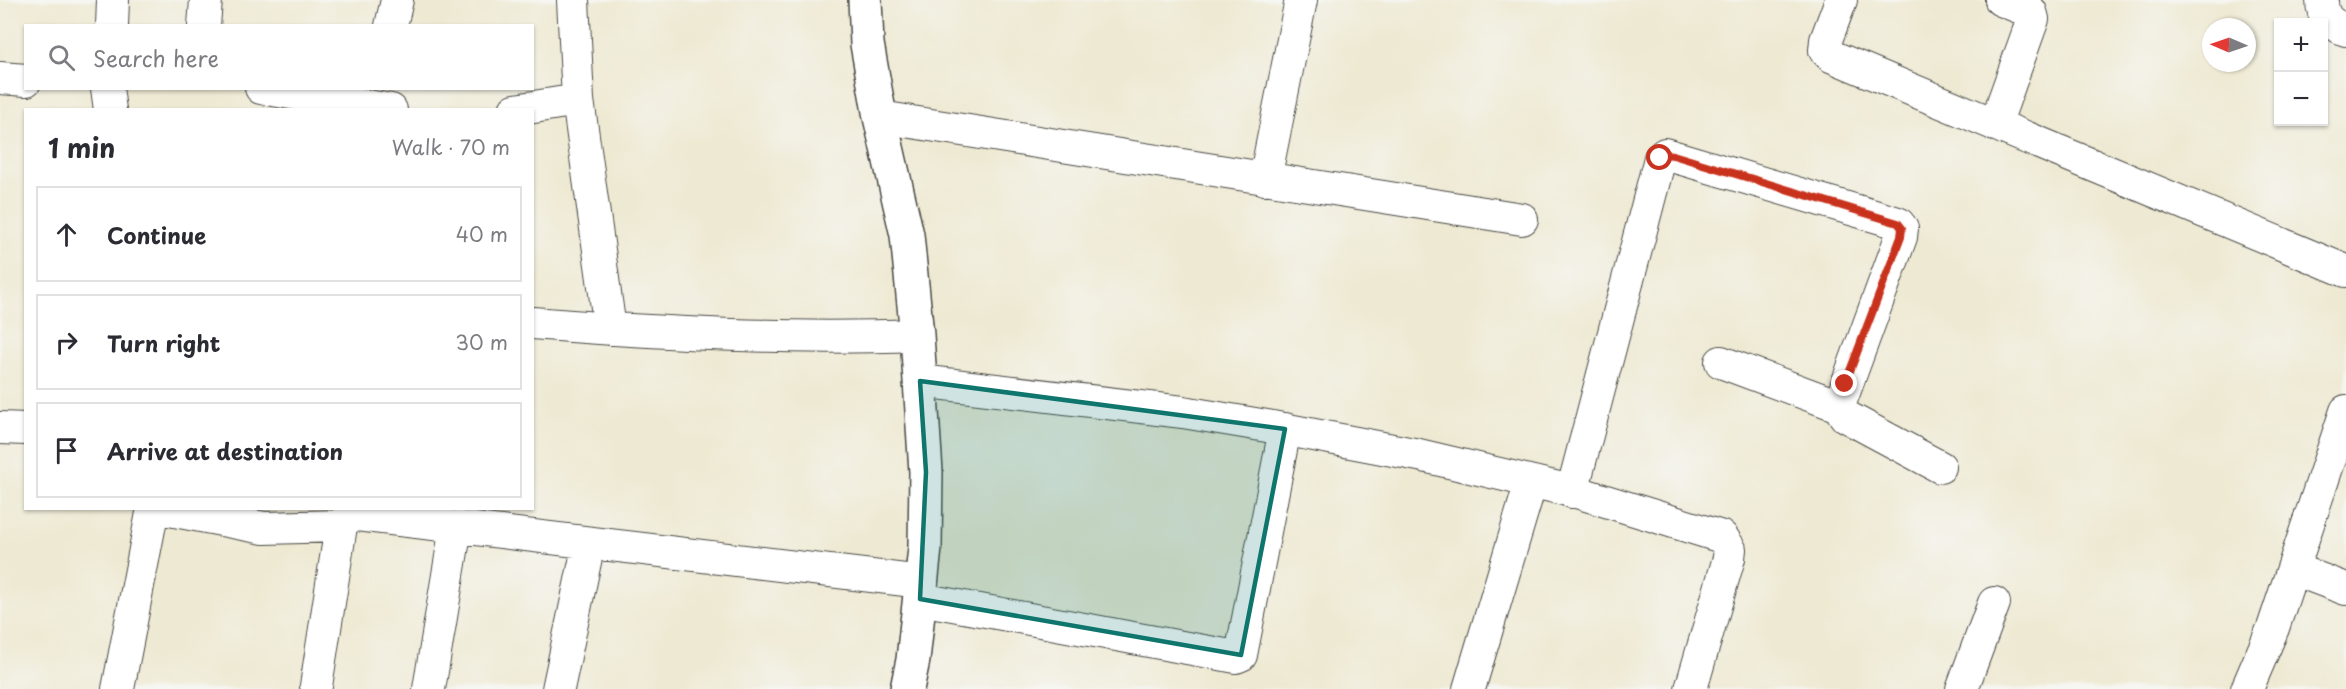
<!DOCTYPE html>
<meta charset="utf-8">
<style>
body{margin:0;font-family:"Playpen Sans",sans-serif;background:#f7f7f7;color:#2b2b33}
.controls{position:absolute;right:18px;top:18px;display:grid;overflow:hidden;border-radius:0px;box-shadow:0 2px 4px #0004}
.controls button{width:54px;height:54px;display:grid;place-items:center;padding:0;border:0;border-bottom:2px solid #e1e1e2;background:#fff;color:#2b2b33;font:30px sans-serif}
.compass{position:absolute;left:2202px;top:18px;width:54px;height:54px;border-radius:50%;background:#fff;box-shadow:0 2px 4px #0004;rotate:272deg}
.stop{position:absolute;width:18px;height:18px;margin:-14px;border:4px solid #c8321e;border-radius:50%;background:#fff}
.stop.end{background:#c8321e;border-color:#fff;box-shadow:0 2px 6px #0008}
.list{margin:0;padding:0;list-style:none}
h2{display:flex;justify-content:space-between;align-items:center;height:78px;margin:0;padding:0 24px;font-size:26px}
h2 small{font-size:20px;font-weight:400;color:#7c7c81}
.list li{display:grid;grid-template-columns:39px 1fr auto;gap:18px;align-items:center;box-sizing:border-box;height:96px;margin:0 12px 12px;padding:0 12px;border:2px solid #e1e1e2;border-radius:0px}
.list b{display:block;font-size:22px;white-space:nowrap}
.list em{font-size:20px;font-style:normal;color:#7c7c81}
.icon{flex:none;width:33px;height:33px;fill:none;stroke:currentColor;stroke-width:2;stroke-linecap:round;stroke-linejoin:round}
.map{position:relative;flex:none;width:2346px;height:689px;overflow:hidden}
.search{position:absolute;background:#fff;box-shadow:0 2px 4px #0004;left:24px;top:24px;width:510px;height:66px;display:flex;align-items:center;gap:15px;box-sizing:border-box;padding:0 21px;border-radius:0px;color:#7c7c81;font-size:22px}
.panel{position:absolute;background:#fff;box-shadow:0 2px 4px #0004;left:24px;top:108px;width:510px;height:402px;border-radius:0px}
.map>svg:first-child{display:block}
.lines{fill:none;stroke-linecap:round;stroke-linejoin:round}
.minor-casing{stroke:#484844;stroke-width:34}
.tertiary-casing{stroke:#484844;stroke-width:36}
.minor{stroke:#fff;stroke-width:32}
.tertiary{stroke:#fff;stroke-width:33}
.route{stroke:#c8321e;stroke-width:8}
.marked{fill:#0f766e;fill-opacity:0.2;stroke:#0f766e;stroke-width:4.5;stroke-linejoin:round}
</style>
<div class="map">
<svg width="2346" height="689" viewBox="0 0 2346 689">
<rect width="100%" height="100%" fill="#f6f6f2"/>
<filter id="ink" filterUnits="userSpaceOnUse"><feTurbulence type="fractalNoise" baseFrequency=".0167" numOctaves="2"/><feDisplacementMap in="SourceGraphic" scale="12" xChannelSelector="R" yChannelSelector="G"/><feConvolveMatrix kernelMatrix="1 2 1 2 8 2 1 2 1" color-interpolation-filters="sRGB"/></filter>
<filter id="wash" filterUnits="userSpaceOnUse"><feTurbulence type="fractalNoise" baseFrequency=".008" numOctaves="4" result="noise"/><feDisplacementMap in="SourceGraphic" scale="24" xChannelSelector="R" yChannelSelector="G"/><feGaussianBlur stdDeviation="1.35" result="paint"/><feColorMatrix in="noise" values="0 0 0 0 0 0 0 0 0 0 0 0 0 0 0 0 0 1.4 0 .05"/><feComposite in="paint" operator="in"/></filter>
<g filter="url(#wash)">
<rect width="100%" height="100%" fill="#eee9d2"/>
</g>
<g filter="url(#ink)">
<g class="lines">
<g class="minor-casing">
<path id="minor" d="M573,0L578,100L610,329
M1841,0L1826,40L1825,50L1831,56L2346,271
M2322,0C2322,18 2330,24 2346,30
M112,26L113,0
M204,26L206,0
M391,26L397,0
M0,78L26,80
M107,88L110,110
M261,88L391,110
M515,110L578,100
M880,117L1522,219
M1995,125L2033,19L2031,12L2001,0
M1265,179L1301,0
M532,323C660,333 789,340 917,335
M1721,362L1839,406
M920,381L1183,412L1267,426L1419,455L1580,493L1722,537L1730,549L1729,558L1691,689
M0,428L26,429
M1572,492L1660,158L1665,154L1898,223L1902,228L1901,237L1839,406L1845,416L1940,467
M159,508L264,528L341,526
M2293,569L2346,589
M920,599L1236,657L1241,655L1285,429
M316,686L341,526L347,518L357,515L922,582
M118,689L153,508
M429,689L456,527
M558,689L589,543
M1469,689L1531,482
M1962,689L1994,603
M2247,689L2273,628L2346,411"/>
</g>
<g class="tertiary-casing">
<path id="tertiary" d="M865,0L867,44L880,117L907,235L917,335L926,472L925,548L913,660L907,689"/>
</g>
<use href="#minor" class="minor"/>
<use href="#tertiary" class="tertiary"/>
</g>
</g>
<g class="lines" filter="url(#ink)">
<path class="route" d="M1660,158L1665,154L1673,155L1898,223L1902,228L1901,237L1845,384"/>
</g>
<path class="marked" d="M920,381L1285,429L1241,655L920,599L926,472Z"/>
</svg>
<div class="controls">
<button>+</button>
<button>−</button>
</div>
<svg class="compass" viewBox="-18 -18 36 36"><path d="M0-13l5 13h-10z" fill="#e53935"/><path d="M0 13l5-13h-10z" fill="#7c7c81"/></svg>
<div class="stop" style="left:1660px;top:158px"></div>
<div class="stop end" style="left:1845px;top:384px"></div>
<div class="search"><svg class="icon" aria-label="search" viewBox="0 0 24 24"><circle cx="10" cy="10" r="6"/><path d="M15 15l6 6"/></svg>Search here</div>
<section class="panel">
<h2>1 min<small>Walk · 70 m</small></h2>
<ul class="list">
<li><svg class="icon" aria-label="ahead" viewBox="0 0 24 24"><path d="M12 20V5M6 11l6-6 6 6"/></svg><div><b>Continue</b></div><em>40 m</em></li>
<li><svg class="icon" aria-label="right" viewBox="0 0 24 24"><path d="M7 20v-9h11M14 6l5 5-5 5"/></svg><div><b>Turn right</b></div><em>30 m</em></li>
<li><svg class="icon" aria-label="arrive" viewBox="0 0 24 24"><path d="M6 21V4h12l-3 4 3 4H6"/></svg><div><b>Arrive at destination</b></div></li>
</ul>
</section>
</div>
